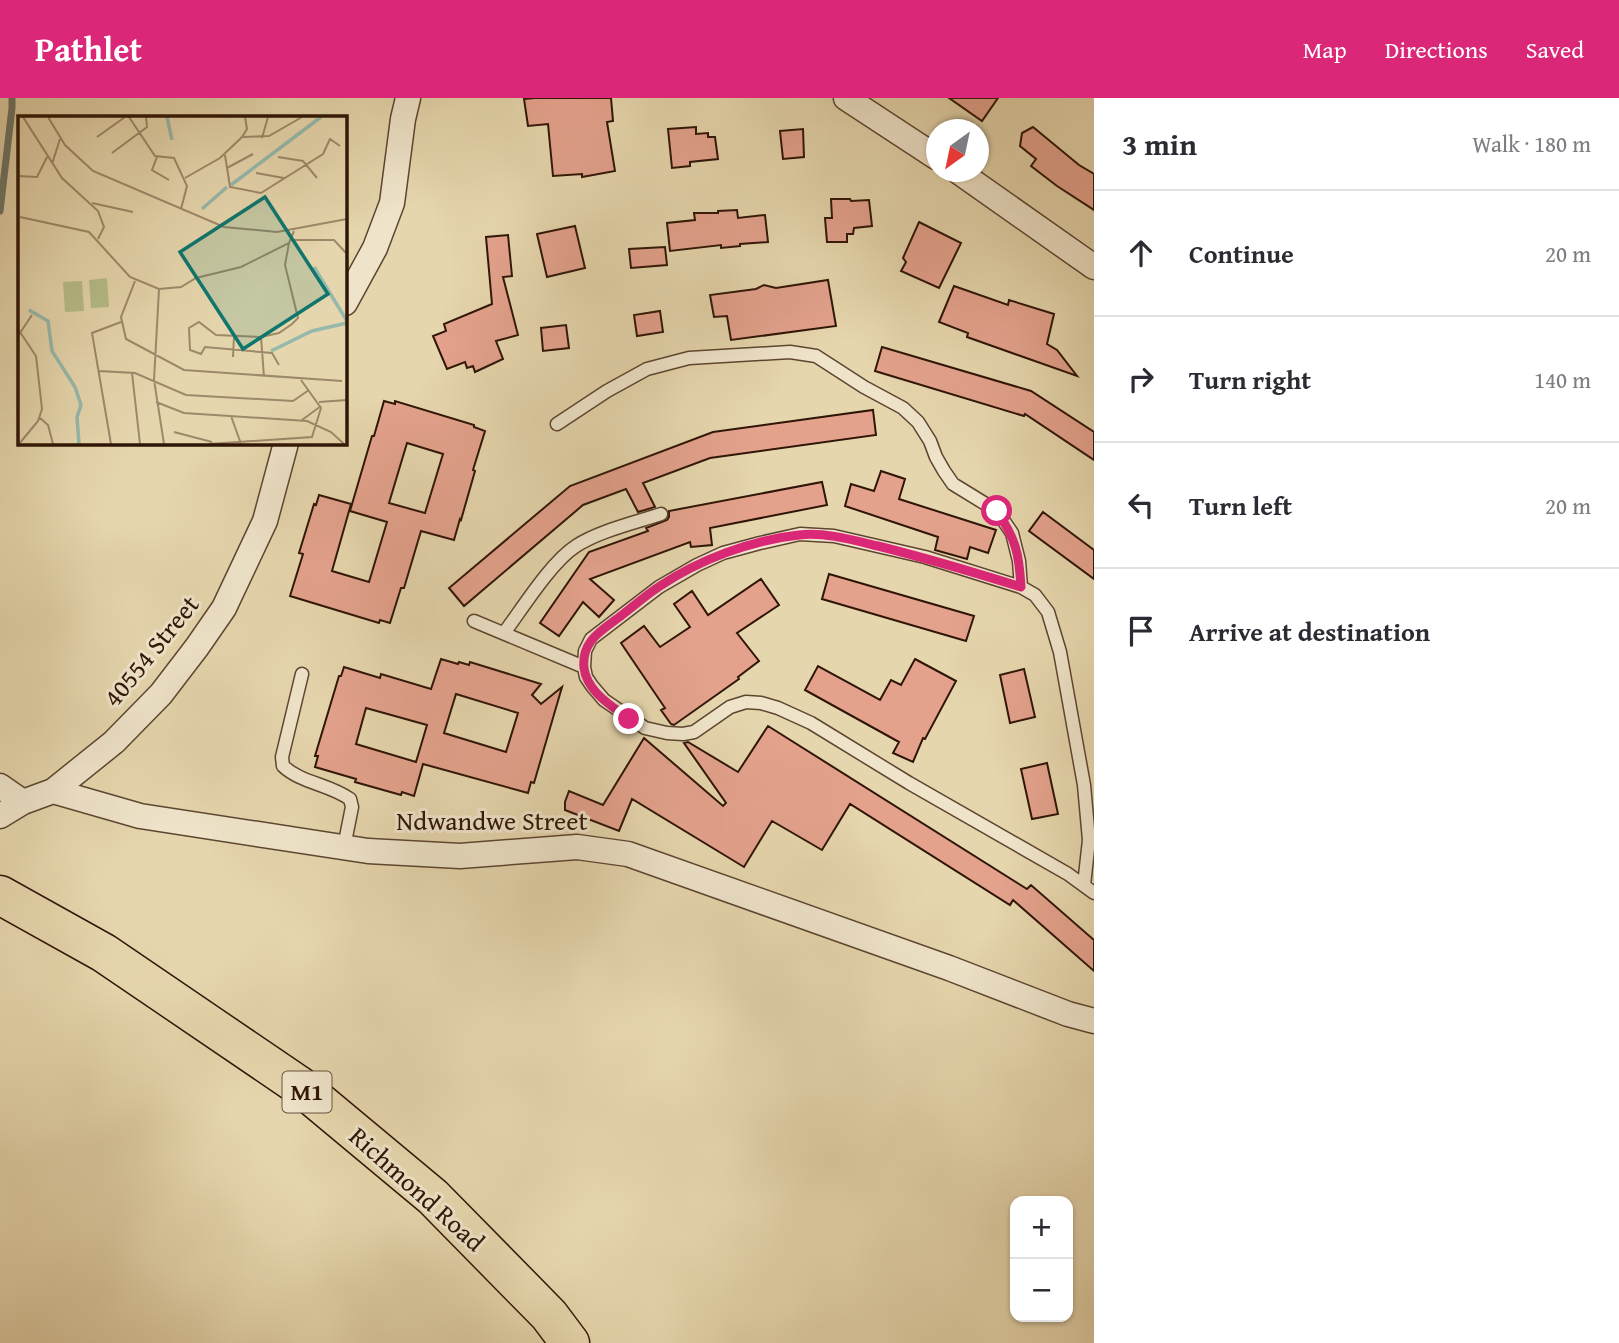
<!DOCTYPE html>
<meta charset="utf-8">
<style>
body{margin:0;font-family:"Gentium Book Plus",serif;background:#f7f7f7;color:#2b2b33}
.controls{position:absolute;right:21px;bottom:21px;display:grid;overflow:hidden;border-radius:14px;box-shadow:0 2px 5px #0004}
.controls button{width:63px;height:63px;display:grid;place-items:center;padding:0;border:0;border-bottom:2px solid #e1e1e2;background:#fff;color:#2b2b33;font:35px sans-serif}
.compass{position:absolute;left:926px;top:21px;width:63px;height:63px;border-radius:50%;background:#fff;box-shadow:0 2px 5px #0004;rotate:213deg}
.stop{position:absolute;width:21px;height:21px;margin:-16px;border:5px solid #db2777;border-radius:50%;background:#fff}
.stop.end{background:#db2777;border-color:#fff;box-shadow:0 2px 7px #0008}
.list{margin:0;padding:0;list-style:none}
h2{display:flex;justify-content:space-between;align-items:center;height:91px;margin:0;padding:0 28px;font-size:30px}
h2 small{font-size:23px;font-weight:400;color:#7c7c81}
.list li{display:grid;grid-template-columns:46px 1fr auto;gap:21px;align-items:center;box-sizing:border-box;height:126px;padding:0 28px;border-top:2px solid #e1e1e2}
.list b{display:block;font-size:26px;white-space:nowrap}
.list em{font-size:23px;font-style:normal;color:#7c7c81}
.icon{flex:none;width:38px;height:38px;fill:none;stroke:currentColor;stroke-width:2;stroke-linecap:round;stroke-linejoin:round}
.map{position:relative;flex:none;width:1094px;height:1245px;overflow:hidden}
header{display:flex;align-items:center;gap:42px;box-sizing:border-box;height:98px;padding:0 35px;background:#db2777;color:#fff}
header strong{font-size:33px}
nav{display:flex;gap:38px;margin-inline-start:auto;font-size:24px}
main{display:flex}
aside{flex:1;background:#fff}
.map>svg:first-child{display:block}
.lines{fill:none;stroke-linecap:round;stroke-linejoin:round}
.stream{stroke:#6d776a;stroke-width:7}
.building{fill:#e4a28d;stroke:#2f1506;stroke-width:2;fill-rule:evenodd}
.service-casing{stroke:#5d4530;stroke-width:15}
.minor-casing{stroke:#5d4530;stroke-width:27}
.trunk-casing{stroke:#2f1506;stroke-width:41}
.service{stroke:#efe4ca;stroke-width:12}
.minor{stroke:#efe4ca;stroke-width:24}
.trunk{stroke:#e6d6ad;stroke-width:38}
.route{stroke:#db2777;stroke-width:9}
.labels{text-anchor:middle;stroke-width:6;stroke-linejoin:round;paint-order:stroke}
.shield{fill:#efe4ca;stroke:#695341;stroke-width:2}
.shield-label{font-size:24px;font-weight:bold;fill:#2f1506}
.street-label{font-size:26px;fill:#2f1506;stroke:#efe4ca}
.inset-river{fill:none;stroke:#96b9ac;stroke-width:3.5}
.inset-road{fill:none;stroke:#9d896a;stroke-width:2}
.view{fill:#0f766e;fill-opacity:0.15;stroke:#0f766e;stroke-width:3.5}
.inset-edge{fill:none;stroke:#2f1506;stroke-width:3.5}
</style>
<header>
<strong>Pathlet</strong>
<nav><a>Map</a><a>Directions</a><a>Saved</a></nav>
</header>
<main>
<div class="map">
<svg width="1094" height="1245" viewBox="0 0 1094 1245">
<rect width="100%" height="100%" fill="#e6d6ad"/>
<filter id="stains"><feTurbulence type="fractalNoise" baseFrequency=".00286" numOctaves="4"/><feColorMatrix values="0 0 0 0 .2 0 0 0 0 .09 0 0 0 0 .02 0 0 0 .5 -.17"/></filter>
<radialGradient id="worn" r=".72"><stop offset=".6" stop-color="#630" stop-opacity="0"/><stop offset="1" stop-color="#630" stop-opacity=".3"/></radialGradient>
<g class="lines">
<path class="stream" d="M0,113L12,10V0"/>
</g>
<path class="building" d="M535,0H611L613,23L607,24L615,73L582,79V76L553,78L548,26L528,28L524,1Z
M949,0H998L982,23Z
M696,29V36L708,35V39H715L718,61L690,64V68L672,70L668,31Z
M1033,29L1079,67L1094,76V112L1057,88L1031,68L1036,61L1020,48L1022,35Z
M803,31L804,59L783,61L780,33Z
M831,101H850L851,103L869,102L872,128L854,130L853,136H847V144H827L825,120H832Z
M737,112L738,120L765,117L768,144L740,146V148L721,150V147L670,153L667,125L695,122L694,115H718V113Z
M919,124L961,145L939,190L901,173L906,164L903,160Z
M575,128L585,170L547,179L537,136Z
M508,137L512,178L503,179L518,237L496,243L503,261L475,274L473,268L467,270L465,264L447,271L433,238L446,233L444,226L492,206L486,139Z
M665,149L667,167L631,170L629,151Z
M828,182L836,228L731,242L727,218L714,219L710,197L756,191L764,187L776,190Z
M954,188L1008,207L1009,202L1054,216L1047,246L1057,252L1077,278L967,239L968,235L939,224Z
M660,213L663,234L637,238L634,217Z
M566,227L569,250L543,253L541,230Z
M882,249L1031,293L1094,334V362L1025,316L1024,318L875,273Z
M384,303L395,306V303L474,327V329L485,333L473,372L475,373L461,422L460,421L454,442L421,433L404,490H401L390,525L380,522L379,525L290,498L303,456L299,455L314,406L316,407L319,397L351,406L332,473L369,484L387,424L350,413L372,338H374ZM407,345L443,356L425,415L389,405Z
M873,312L876,337L710,360L643,385L655,409L638,414L626,391L583,407L464,508L449,490L570,388L713,334Z
M881,373L905,381L899,401L996,432L988,455L970,449L967,461L935,452L938,439L845,408L851,386L874,393Z
M822,384L827,407L710,430L712,447L691,449L690,444L590,481L614,502L599,519L583,504L559,538L540,525L589,454L648,433L646,430L667,422L669,419V413Z
M1043,414L1094,452V481L1029,433Z
M829,476L974,518L966,543L822,501Z
M761,481L779,507L737,535L759,563L738,579L739,581L674,627L671,626L661,612L665,610L621,545L644,528L660,549L690,529L674,506L692,493L708,517Z
M441,561L458,566L459,564L469,567L470,564L541,586L532,597L541,606L562,589L534,685L531,684L528,695L423,666L414,698L402,694L401,697L355,684L356,681L315,669L318,658H315L339,578H341L344,569L380,580L381,576L431,591ZM456,596L518,615L506,654L444,635ZM366,610L427,627L416,664L356,646Z
M915,561L956,583L925,641L923,640L913,664L893,655L899,644L805,592L818,568L880,602L891,582L901,587Z
M1024,571L1035,619L1010,625L1000,577Z
M768,628L1027,791L1031,787L1094,842V873L1013,802L1010,807L850,706L822,752L772,723L744,769L632,701L619,733L565,712V704L569,693L603,707L644,640L723,708L726,705L684,645L688,644L738,674Z
M1047,665L1058,716L1032,721L1021,671Z"/>
<g class="lines">
<g class="service-casing">
<path id="service" d="M557,326L607,293L647,271L689,260L790,254L816,258L864,289L903,310L918,324L930,343L936,359L944,373L953,386L997,413L1012,435L1019,463L1021,489
M474,523L584,569
M504,535C522,511 551,464 576,448C599,433 634,425 661,416
M302,576L282,659L283,668C301,685 329,686 350,701L352,709L344,749
M1084,787L1089,742L1084,687L1060,554L1048,514L1035,497L1021,489L925,459L834,438L800,436L760,445L723,455L697,467L659,489L591,541L585,553L584,569L586,579L592,588L604,602L645,630L667,635L683,636L694,634L730,609L746,604L761,605L778,610L811,625L909,685L1068,776L1094,795"/>
</g>
<g class="minor-casing">
<path id="minor" d="M846,0L936,59
M959,74L1094,169
M345,205L375,150L392,105L403,21L408,0
M0,688L23,704
M53,693L114,644L161,596L197,549L224,510L265,423L286,345
M0,718L23,704L53,693L140,718L368,753L460,758L577,749L628,756L949,870L1068,916L1094,923"/>
</g>
<g class="trunk-casing">
<path id="trunk" d="M0,797L104,855L301,989L433,1099L549,1217L570,1245"/>
</g>
<use href="#service" class="service"/>
<use href="#minor" class="minor"/>
<use href="#trunk" class="trunk"/>
</g>
<g class="lines">
<path class="route" d="M629,621C612,608 587,594 584,570C581,542 603,532 622,517C634,508 646,497 660,488C699,462 751,442 799,437C825,434 853,442 878,448C926,460 973,474 1021,489C1019,455 1016,442 997,413"/>
</g>
<g class="labels">
<rect class="shield" x="282.5" y="973.5" width="49" height="41" rx="5"/>
<g class="shield-label">
<text x="307" y="1002">M1</text>
</g>
<g class="street-label">
<text transform="translate(151 553) rotate(-51)" y="9">40554 Street</text>
<text x="492" y="732">Ndwandwe Street</text>
<text transform="translate(417 1091) rotate(42)" y="9">Richmond Road</text>
</g>
</g>
<g transform="translate(18 18)">
<rect width="329" height="329" fill="#e6d6ad"/>
<path d="M89,162L91,191L73,192L71,164ZM64,165L66,195L47,196L45,166Z" fill="#b6bd89"/>
<path class="inset-river" d="M149,1L154,24M213,69L303,1M184,93L209,71M296,151L329,205M11,194L30,205L34,235L57,271L63,289L59,301L61,328M253,235L294,215L329,207"/>
<path class="inset-road" d="M5,1L44,62L80,95L86,111L80,123M30,1L47,29L75,55L206,111L259,116L329,103M111,1L137,40L156,42L169,70L163,93M79,21L107,1M225,21L251,20L284,1M244,22L250,1M94,37L129,11L128,1M207,39L212,71L243,77L305,38L312,23L322,30M139,41L134,54L151,64M260,41L285,45L299,62M34,48L42,23M209,52L235,38M238,57L266,62M0,60L19,61L29,41M167,62L202,42L224,21L229,13L227,1M74,87L115,96M2,101L71,116L112,161L141,173L163,171L178,162L223,151L271,127L276,115M273,124H316L329,138M117,165L103,201L108,223L166,254L324,265M141,173L136,264L146,328M0,213L18,240L24,293L20,305L1,328M0,220L14,199M243,221L246,261M215,241L216,220M261,249L254,237L187,231L183,238L172,234L171,212L181,206L198,219L243,221L261,217L274,208L280,202L267,149L271,127M81,255L117,257L168,279L275,285L291,274M114,257L122,328M138,286L166,297L289,305L313,316L326,328M301,286L329,284M213,300L223,328M22,302L30,309L35,328M284,304L303,290M156,316L194,326M93,328L74,217L103,206M191,328L294,321L303,292L283,264"/>
<path class="view" d="M247,81L310,178L225,233L162,136Z"/>
<rect width="329" height="329" class="inset-edge"/>
</g>
<rect width="100%" height="100%" filter="url(#stains)"/>
<rect width="100%" height="100%" fill="url(#worn)"/>
</svg>
<div class="controls">
<button>+</button>
<button>−</button>
</div>
<svg class="compass" viewBox="-18 -18 36 36"><path d="M0-13l5 13h-10z" fill="#e53935"/><path d="M0 13l5-13h-10z" fill="#7c7c81"/></svg>
<div class="stop" style="left:997px;top:413px"></div>
<div class="stop end" style="left:629px;top:621px"></div>
</div>
<aside>
<h2>3 min<small>Walk · 180 m</small></h2>
<ul class="list">
<li><svg class="icon" aria-label="ahead" viewBox="0 0 24 24"><path d="M12 20V5M6 11l6-6 6 6"/></svg><div><b>Continue</b></div><em>20 m</em></li>
<li><svg class="icon" aria-label="right" viewBox="0 0 24 24"><path d="M7 20v-9h11M14 6l5 5-5 5"/></svg><div><b>Turn right</b></div><em>140 m</em></li>
<li><svg class="icon" aria-label="left" viewBox="0 0 24 24"><path d="M17 20v-9H6M10 6l-5 5 5 5"/></svg><div><b>Turn left</b></div><em>20 m</em></li>
<li><svg class="icon" aria-label="arrive" viewBox="0 0 24 24"><path d="M6 21V4h12l-3 4 3 4H6"/></svg><div><b>Arrive at destination</b></div></li>
</ul>
</aside>
</main>
